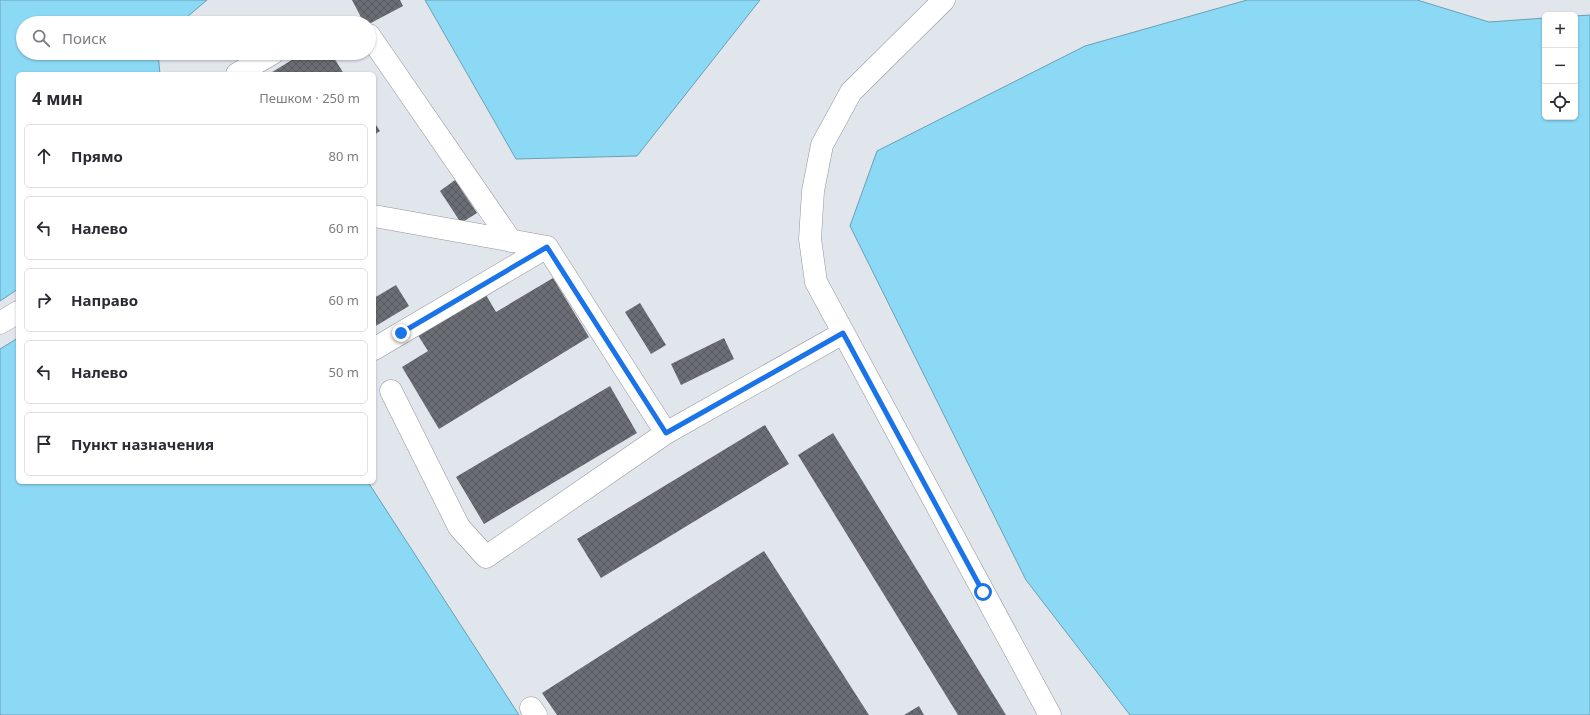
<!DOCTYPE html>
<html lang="ru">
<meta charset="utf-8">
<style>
body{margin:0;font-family:"Noto Sans",sans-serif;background:#f7f7f7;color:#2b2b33}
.controls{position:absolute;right:12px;top:12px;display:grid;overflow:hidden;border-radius:6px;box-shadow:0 1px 3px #0004}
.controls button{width:36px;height:36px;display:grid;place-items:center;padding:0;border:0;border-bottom:1px solid #e1e1e2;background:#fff;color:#2b2b33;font:20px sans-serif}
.stop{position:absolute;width:12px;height:12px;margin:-9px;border:3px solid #1a73e8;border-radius:50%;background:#fff}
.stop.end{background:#1a73e8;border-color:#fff;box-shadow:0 1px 4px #0008}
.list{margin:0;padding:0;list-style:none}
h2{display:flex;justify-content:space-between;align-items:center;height:52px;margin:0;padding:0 16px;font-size:17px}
h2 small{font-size:13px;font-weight:400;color:#7c7c81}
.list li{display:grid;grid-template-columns:26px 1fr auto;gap:12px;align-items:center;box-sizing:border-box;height:64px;margin:0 8px 8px;padding:0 8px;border:1px solid #e1e1e2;border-radius:6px}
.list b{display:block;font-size:15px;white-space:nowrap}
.list em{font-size:13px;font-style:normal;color:#7c7c81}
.icon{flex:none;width:22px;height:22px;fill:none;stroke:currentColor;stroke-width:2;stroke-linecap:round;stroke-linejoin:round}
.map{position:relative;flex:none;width:1590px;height:715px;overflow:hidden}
.search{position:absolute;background:#fff;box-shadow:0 1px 3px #0004;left:16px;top:16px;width:360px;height:44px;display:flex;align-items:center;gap:10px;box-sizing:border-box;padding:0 14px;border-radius:22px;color:#7c7c81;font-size:15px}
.panel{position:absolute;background:#fff;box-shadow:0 1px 3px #0004;left:16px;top:72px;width:360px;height:412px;border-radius:6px}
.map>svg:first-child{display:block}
.water{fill:#8cd9f6;stroke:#69a0b5}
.building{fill:url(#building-cross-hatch)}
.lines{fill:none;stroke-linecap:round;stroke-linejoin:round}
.minor-casing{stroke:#92969d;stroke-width:23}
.minor{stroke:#fff;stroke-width:22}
.route{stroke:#1a73e8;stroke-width:5}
</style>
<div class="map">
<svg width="1590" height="715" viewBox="0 0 1590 715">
<defs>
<pattern id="building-cross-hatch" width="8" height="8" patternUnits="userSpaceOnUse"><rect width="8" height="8" fill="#6a6e74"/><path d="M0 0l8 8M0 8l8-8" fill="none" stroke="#565a5e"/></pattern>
</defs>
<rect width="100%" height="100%" fill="#e1e5ec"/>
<path class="water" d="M0,0H207L180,23H23V53H158L160,74H18V289L0,301Z
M425,0H760L637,156L516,159Z
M1247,0H1417L1489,22L1545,18V117H1575V16L1590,15V715H1130L1026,580L850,226L877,151L1085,46Z
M18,338V482H368L519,715H0V349Z"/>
<path class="building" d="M352,0H400L403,6L369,24L364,23Z
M303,53H331L344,74H269Z
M374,122L380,131L374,135Z
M455,180L477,213L461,223L440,191Z
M553,278L589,337L439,429L402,367L428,351L414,329L482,288L496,312Z
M396,285L409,306L374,327V298Z
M640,303L666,345L651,354L625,312Z
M724,338L734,359L681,385L671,364Z
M610,386L637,433L484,524L456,477Z
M765,425L789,464L601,578L577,539Z
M833,433L1006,715H958L798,455Z
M764,551L869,715H557L542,693Z
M919,706L924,715H904Z"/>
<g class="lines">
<g class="minor-casing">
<path id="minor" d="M944,0L851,92L822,145L813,191L810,239L816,282L1050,715
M369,35L511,241
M237,74L273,53
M374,216L547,247L666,433L843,333
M0,323L18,312
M374,349L547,247
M391,391L459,527L486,557L666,433
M531,708L536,715"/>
</g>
<use href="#minor" class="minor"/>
</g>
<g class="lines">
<path class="route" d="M401,333L547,247L666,433L843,333L983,592"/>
</g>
</svg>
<div class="controls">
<button>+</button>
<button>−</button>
<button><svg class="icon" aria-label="locate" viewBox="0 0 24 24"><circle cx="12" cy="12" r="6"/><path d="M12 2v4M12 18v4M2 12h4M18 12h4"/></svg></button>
</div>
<div class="stop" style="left:983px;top:592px"></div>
<div class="stop end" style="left:401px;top:333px"></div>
<div class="search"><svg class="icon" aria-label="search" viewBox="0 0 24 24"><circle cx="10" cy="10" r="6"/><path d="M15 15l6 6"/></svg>Поиск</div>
<section class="panel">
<h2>4 мин<small>Пешком · 250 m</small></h2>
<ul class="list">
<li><svg class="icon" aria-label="ahead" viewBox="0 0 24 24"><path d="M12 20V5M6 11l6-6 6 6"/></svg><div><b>Прямо</b></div><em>80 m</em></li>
<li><svg class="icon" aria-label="left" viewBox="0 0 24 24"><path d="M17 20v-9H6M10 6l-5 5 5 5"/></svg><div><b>Налево</b></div><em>60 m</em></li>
<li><svg class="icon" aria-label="right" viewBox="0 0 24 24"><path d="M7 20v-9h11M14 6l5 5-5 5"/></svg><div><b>Направо</b></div><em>60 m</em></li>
<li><svg class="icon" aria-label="left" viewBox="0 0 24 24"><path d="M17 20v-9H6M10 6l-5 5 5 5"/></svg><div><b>Налево</b></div><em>50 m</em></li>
<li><svg class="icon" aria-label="arrive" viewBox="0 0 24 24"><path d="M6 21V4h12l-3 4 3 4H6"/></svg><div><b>Пункт назначения</b></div></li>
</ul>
</section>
</div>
